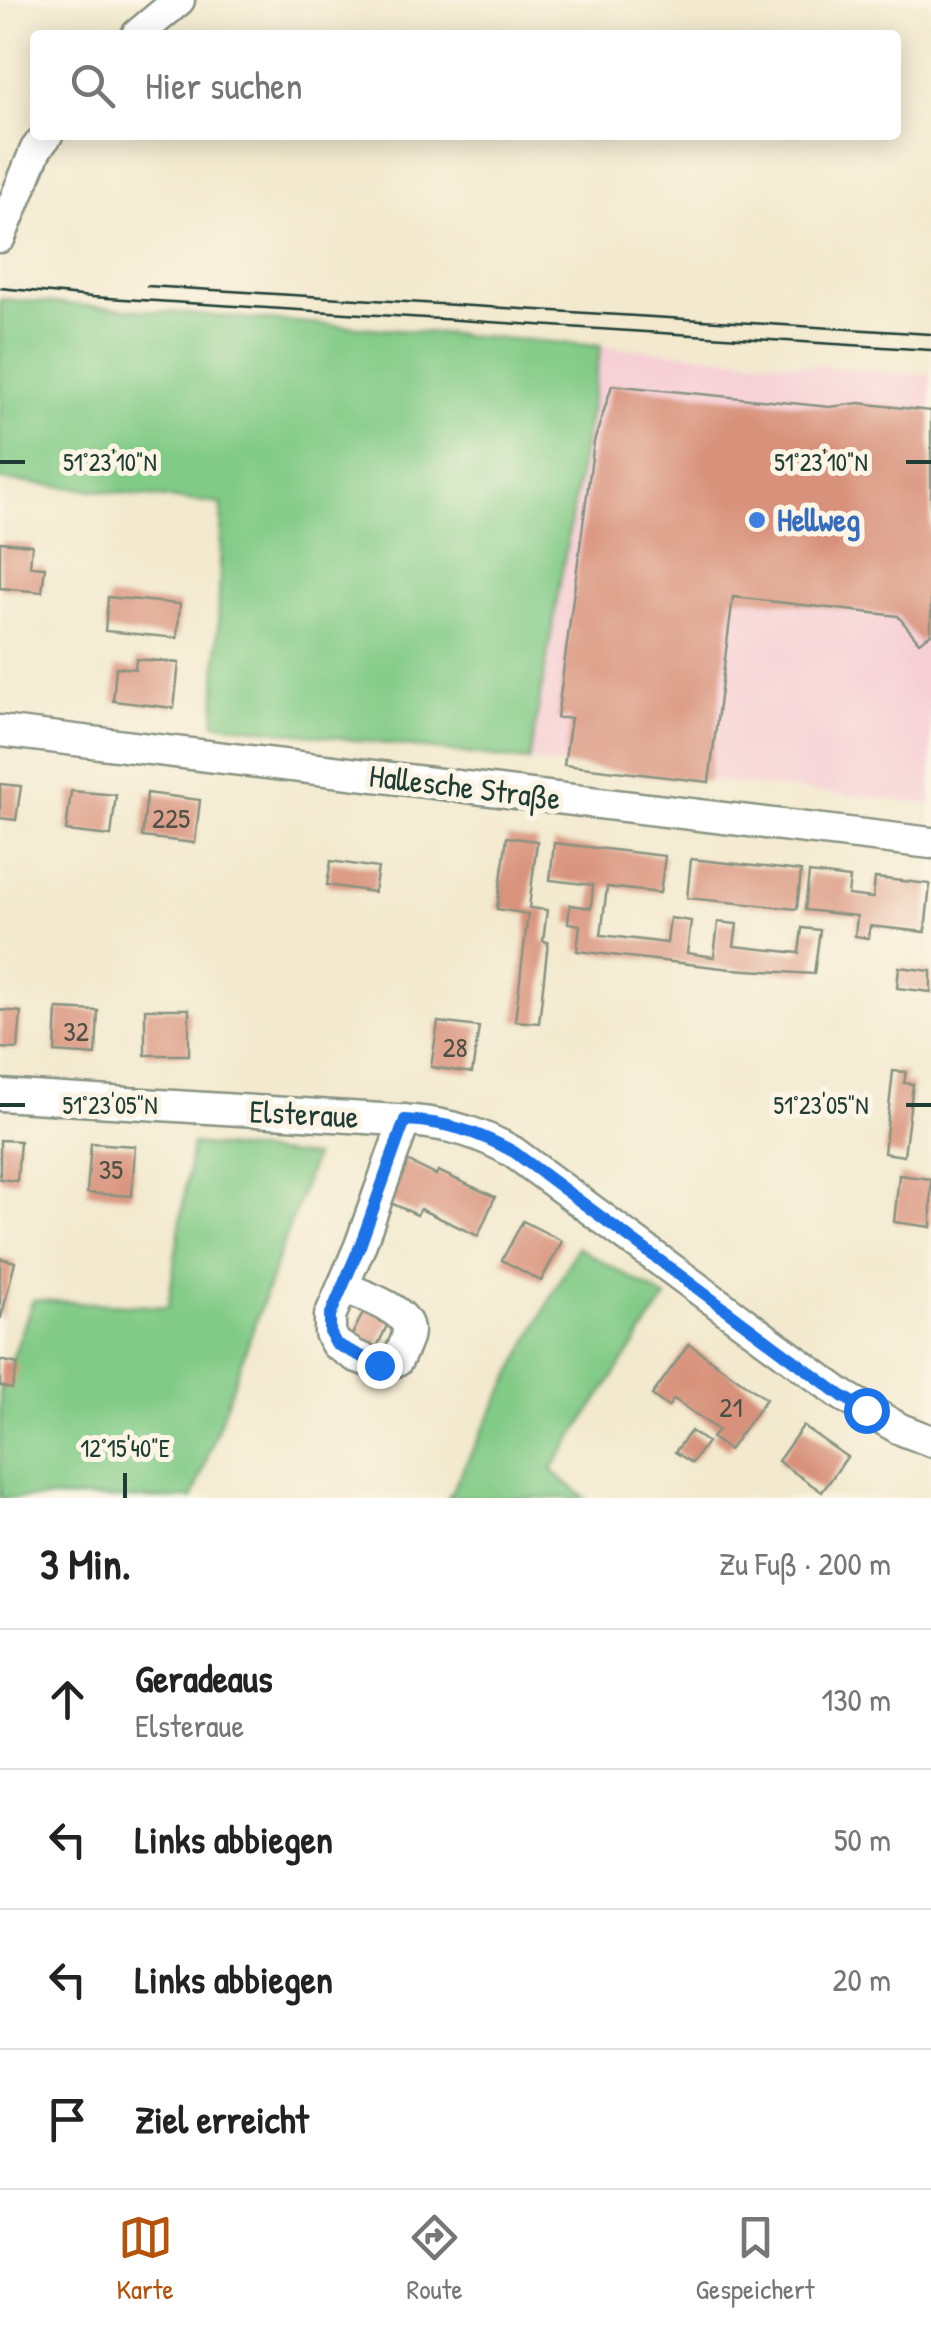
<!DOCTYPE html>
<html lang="de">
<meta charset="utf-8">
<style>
body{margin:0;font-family:"Patrick Hand",sans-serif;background:#f2f2f2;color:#222}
.stop{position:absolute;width:30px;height:30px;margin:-22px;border:8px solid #1a73e8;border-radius:50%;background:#fff}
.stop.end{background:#1a73e8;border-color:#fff;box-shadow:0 2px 10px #0008}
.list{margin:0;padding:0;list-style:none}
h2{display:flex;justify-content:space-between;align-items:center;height:130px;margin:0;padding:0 40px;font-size:42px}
h2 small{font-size:32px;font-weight:400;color:#767676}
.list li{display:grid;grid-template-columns:65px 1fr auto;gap:30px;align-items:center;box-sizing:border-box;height:140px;padding:0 40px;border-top:2px solid #e0e0e0}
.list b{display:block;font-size:38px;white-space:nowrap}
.list p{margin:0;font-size:32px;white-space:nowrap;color:#767676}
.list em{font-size:32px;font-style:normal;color:#767676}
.icon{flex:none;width:55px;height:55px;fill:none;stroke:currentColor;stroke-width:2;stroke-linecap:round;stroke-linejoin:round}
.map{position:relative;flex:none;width:931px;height:1498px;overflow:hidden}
.search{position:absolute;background:#fff;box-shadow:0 5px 25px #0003;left:30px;right:30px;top:30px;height:110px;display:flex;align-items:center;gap:25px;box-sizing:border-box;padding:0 35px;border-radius:10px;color:#767676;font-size:38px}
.sheet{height:690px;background:#fff}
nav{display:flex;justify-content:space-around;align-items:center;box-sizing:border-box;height:140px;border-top:2px solid #e0e0e0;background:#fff;font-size:28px;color:#767676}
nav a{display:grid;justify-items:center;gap:5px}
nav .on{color:#b45309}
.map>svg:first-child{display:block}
.built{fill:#f6cfd6}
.green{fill:#82cb87;stroke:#50845e;stroke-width:2.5}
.building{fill:#d8917a}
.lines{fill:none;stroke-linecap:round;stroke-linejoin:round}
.minor-casing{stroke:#889381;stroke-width:35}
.minor{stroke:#fff;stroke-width:30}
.tram{stroke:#1f3d34;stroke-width:2.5}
.route{stroke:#1a73e8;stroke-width:12}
.ticks{fill:none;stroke:#1f3d34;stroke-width:4}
.shop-dot{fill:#3f7fe0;stroke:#fcf5e5;stroke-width:4}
.labels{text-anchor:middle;stroke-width:10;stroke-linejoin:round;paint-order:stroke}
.number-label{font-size:28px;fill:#4d5246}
.shop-label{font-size:32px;font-weight:bold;fill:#366cbe;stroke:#fcf5e5;text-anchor:start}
.street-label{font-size:32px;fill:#1f3d34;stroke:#fcf5e5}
.ticks-label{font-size:25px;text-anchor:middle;fill:#1f3d34;stroke:#fcf5e5;stroke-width:10;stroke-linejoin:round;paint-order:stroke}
</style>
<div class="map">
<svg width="931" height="1498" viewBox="0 0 931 1498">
<rect width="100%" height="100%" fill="#fcf5e5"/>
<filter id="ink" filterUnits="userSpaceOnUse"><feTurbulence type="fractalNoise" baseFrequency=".01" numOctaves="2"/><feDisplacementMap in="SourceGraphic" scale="20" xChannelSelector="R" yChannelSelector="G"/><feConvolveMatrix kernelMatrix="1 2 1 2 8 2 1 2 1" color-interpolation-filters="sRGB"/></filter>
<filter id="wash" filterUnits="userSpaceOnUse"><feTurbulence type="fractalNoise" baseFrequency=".0048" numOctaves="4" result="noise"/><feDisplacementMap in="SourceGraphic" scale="40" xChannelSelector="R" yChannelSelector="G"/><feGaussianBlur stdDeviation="2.25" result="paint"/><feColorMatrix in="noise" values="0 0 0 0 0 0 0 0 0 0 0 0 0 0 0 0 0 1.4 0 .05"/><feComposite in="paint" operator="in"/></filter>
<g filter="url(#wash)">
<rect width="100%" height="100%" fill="#f2e9ce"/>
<path class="built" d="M601,346L931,376V804L529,761Z"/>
<path class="green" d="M0,299L601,346L529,761L215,723L222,504L0,480Z
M192,1144L314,1157L193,1498H0V1392L33,1300L168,1307Z
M577,1247L666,1298L551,1470L585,1498H448Z"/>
<g id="blocks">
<path class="building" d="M612,385L830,407L859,403L931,411V634L919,642L898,616L733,597L709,782L564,765L571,718H557L594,442Z
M0,542L32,545L30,566L45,567L42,592L0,588Z
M108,597L180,604L177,638L105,631Z
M136,659L179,663L174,708L113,701L116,667L135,669Z
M0,784L21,786L16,820L0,818Z
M71,791L116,795L111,836L66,831Z
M147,793L200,800L195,843L142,837Z
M507,837L537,841L529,908L547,910L543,941L548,942L539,1023L515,1021L528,914L497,909Z
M554,843L665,856L660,893L607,887L601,935L667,943L670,918L691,921L687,953L714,957L718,922L737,924L734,946L799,953L802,928L820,930L814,974L731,969L577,951L580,925L568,923L570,905L591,908L593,885L550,880Z
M691,859L801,871L797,909L687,898Z
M331,861L378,868L374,892L327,885Z
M809,873L850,878L848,895L873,898L875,878L930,884L925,932L870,926L868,938L855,936L857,916L805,910Z
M899,967L931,971V992L897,988Z
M57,1009L98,1011L96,1055L55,1052Z
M145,1009H189V1055H145Z
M0,1010L21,1012L18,1049L0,1048Z
M438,1022L479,1027L472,1073L431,1067Z
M893,1071L906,1072L904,1083L913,1084L904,1156L884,1153Z
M0,1140L20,1141L17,1181L0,1179Z
M91,1143L135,1146L132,1196L87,1193Z
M401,1158L436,1175L438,1171L495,1197L478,1236L420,1209L417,1215L382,1199Z
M899,1175L931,1179V1227L894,1222Z
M523,1221L562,1241L541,1281L502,1260Z
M0,1258L15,1262L1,1318H0Z
M368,1303L392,1315L374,1353L349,1341Z
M689,1344L766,1399L729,1450L712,1438L718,1430L674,1399L668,1407L652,1395Z
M0,1360L18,1364L12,1389L0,1386Z
M803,1426L847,1457L822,1492L778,1461Z
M691,1431L707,1442L692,1463L675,1452Z"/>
</g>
</g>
<g filter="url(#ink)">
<use href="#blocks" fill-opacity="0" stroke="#889381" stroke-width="2.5"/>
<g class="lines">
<g class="minor-casing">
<path id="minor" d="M137,35L179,0
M0,237L36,149L47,135
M0,731L931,843
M0,1095L413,1121C452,1125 480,1133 513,1152L842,1395L900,1429L931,1441
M343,1287C359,1294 408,1309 408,1330C408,1340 401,1352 397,1361L379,1365L355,1356L336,1344L330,1333V1316L360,1246L405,1120"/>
</g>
<use href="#minor" class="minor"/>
<path class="tram" d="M147,286L931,334
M0,288L92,297L931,350"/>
</g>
</g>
<g class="lines" filter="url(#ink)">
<path class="route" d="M379,1365L336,1344L330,1332V1316L360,1246L405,1120C446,1122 478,1132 514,1152L842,1396L866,1410"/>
</g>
<path class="ticks" d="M0,462H25M906,462H931M0,1105H25M906,1105H931M125,1473V1498"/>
<circle class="shop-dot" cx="757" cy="520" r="10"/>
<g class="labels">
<g class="number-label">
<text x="171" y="828">225</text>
<text x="76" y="1041">32</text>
<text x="455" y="1057">28</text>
<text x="111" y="1179">35</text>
<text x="731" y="1417">21</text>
</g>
<g class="shop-label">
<text x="777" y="531">Hellweg</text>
</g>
<g class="street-label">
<text transform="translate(465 787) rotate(7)" y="11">Hallesche Straße</text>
<text transform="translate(304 1114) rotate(3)" y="11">Elsteraue</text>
</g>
</g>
<g class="ticks-label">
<text x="110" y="471">51°23'10"N</text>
<text x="821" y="471">51°23'10"N</text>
<text x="110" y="1114">51°23'05"N</text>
<text x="821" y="1114">51°23'05"N</text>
<text x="125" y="1457">12°15'40"E</text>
</g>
</svg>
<div class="stop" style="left:866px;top:1410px"></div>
<div class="stop end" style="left:379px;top:1365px"></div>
<div class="search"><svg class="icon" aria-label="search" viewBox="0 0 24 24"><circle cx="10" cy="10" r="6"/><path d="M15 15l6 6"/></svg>Hier suchen</div>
</div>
<section class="sheet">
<h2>3 Min.<small>Zu Fuß · 200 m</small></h2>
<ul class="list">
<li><svg class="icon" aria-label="ahead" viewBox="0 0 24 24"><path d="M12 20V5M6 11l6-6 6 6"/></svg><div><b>Geradeaus</b><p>Elsteraue</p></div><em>130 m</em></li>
<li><svg class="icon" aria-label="left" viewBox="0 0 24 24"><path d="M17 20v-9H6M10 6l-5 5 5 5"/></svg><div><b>Links abbiegen</b></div><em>50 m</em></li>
<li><svg class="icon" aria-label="left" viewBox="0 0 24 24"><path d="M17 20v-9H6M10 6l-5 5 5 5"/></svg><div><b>Links abbiegen</b></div><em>20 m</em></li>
<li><svg class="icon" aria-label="arrive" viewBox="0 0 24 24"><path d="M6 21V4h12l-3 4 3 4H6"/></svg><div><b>Ziel erreicht</b></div></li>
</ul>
</section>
<nav>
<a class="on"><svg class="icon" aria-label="map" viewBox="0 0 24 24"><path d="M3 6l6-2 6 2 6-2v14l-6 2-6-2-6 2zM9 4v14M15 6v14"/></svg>Karte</a>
<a><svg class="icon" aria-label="directions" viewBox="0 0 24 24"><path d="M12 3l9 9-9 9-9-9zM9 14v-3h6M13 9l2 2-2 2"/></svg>Route</a>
<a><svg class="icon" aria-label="saved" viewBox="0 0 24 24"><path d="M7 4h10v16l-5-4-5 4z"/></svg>Gespeichert</a>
</nav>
